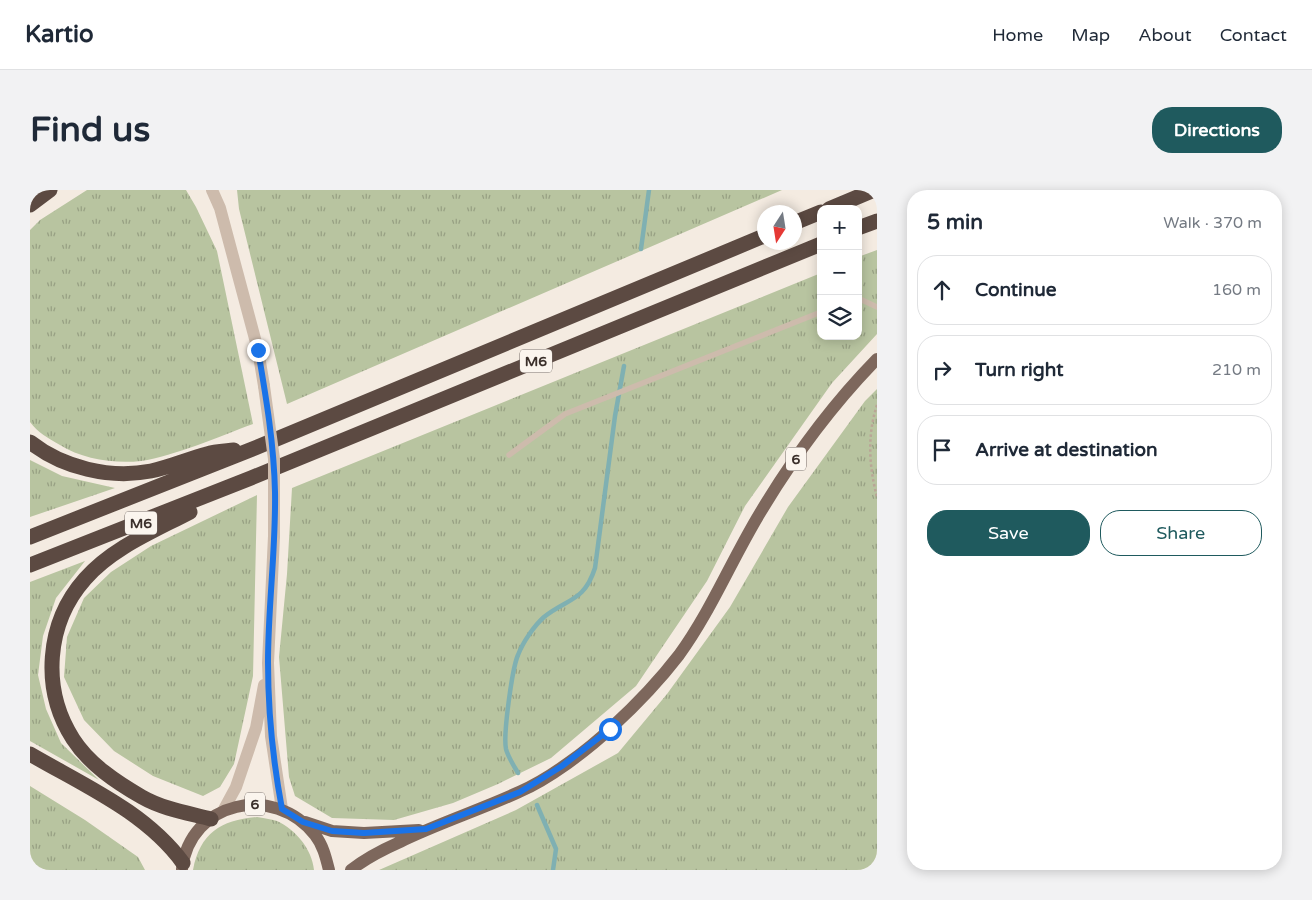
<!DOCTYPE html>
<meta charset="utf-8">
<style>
body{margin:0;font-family:"Varela Round",sans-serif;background:#f2f2f3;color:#1f2937}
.controls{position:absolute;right:15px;top:15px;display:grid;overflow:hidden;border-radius:10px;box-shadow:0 2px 12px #0003}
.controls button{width:45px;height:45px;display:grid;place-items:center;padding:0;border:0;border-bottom:1px solid #e0e1e3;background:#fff;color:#1f2937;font:25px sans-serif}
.compass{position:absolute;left:727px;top:15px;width:45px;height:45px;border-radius:50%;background:#fff;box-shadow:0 2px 12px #0003;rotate:192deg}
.stop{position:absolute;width:15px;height:15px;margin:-11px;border:4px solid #1a73e8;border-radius:50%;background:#fff}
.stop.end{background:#1a73e8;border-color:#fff;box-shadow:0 1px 5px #0008}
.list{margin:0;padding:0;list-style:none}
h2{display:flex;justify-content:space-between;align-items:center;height:65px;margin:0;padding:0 20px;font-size:21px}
h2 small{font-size:16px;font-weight:400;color:#747a83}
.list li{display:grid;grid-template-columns:32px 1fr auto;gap:15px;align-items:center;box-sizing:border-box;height:70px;margin:0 10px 10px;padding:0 10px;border:1px solid #e0e1e3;border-radius:20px}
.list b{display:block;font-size:19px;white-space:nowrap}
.list em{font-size:16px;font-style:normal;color:#747a83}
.actions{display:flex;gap:10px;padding:15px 20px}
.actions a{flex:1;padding:11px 0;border:1px solid #1f5a5e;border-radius:20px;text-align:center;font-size:18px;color:#1f5a5e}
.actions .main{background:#1f5a5e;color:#fff}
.icon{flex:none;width:28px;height:28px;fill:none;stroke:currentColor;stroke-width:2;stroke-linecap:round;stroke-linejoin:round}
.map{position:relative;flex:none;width:847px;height:680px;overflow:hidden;border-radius:20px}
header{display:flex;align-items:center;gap:30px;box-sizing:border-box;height:70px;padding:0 25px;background:#fff;border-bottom:1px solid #e0e1e3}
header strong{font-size:24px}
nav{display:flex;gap:28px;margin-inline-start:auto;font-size:18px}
.intro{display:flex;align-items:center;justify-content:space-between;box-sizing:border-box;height:120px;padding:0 30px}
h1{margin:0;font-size:35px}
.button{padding:12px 22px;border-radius:20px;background:#1f5a5e;color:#fff;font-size:18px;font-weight:700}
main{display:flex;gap:30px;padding:0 30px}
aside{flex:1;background:#fff;border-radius:20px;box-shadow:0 2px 12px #0003}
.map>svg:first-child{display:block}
.grass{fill:url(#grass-tufts)}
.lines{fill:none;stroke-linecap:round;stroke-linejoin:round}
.stream{stroke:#7fb0b2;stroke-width:4.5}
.path{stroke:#b9a596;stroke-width:2.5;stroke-dasharray:2.5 2.5;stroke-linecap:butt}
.service{stroke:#cdbbac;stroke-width:5.5}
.tertiary{stroke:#cdbbac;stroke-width:12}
.primary{stroke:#7d675c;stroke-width:12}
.motorway{stroke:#5c4a42;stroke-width:15}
.tertiary-bridge{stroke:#cdbbac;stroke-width:12}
.route{stroke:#1a73e8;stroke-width:6}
.labels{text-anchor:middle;stroke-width:4;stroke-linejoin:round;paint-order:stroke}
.shield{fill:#fbf5ee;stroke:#756b66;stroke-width:1}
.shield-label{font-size:14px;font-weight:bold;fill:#3b302b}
</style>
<header>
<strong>Kartio</strong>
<nav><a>Home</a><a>Map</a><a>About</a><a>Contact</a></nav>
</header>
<div class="intro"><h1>Find us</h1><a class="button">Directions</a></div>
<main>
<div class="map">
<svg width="847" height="680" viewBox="0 0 847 680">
<defs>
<pattern id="grass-tufts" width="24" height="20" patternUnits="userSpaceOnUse" patternTransform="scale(1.25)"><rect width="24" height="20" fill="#b8c4a0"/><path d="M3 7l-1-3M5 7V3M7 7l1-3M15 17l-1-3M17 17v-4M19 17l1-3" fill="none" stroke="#97a083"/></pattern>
</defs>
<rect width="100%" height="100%" fill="#f4ebe1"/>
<path class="grass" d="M57,0H156L166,17L187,61L223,234C190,246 145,266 111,271C84,274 52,269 30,255C18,248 8,243 0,232V40L10,30Z
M207,0H752L257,214L209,19Z
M847,60V144L802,193L715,316L677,391L606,496L521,568L468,594L423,613L364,630L302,628L265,606L259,587L249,467L257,384L262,298L791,83V146H828V67Z
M847,199V680H349L486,620L588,563L637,504L700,417L758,317L835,211Z
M0,270L32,286L85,298L0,327Z
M227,305L223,486L204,574L190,597L173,606L123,586L84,561L54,530L34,487L37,447L54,408L81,382L121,356Z
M55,371L26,408L13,446L8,485L16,519L31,553L69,590L0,551V392Z
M0,596L55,630L108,667L115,680H0Z
M227,627C233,628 241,629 247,631C266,640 282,659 284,680H163C170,643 191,630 227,627Z"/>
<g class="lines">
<path class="stream" d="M611,59L619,0
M488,583C484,576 478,567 476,559C473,545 482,479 488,465C493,452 504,436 514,427C538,408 554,412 565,378L585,226L594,176
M507,615L526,659L523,680"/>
<path class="path" d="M847,215C837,245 839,277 847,307"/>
<path class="service" d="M828,110H832L847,117
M479,265L535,224L791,122"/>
<path class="tertiary" d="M182,0L190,18L228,160L234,196
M244,346L238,473L241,546L252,619
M193,621L206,597L226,538L234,495"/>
<path class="primary" d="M275,632L302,641L334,643L389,640
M152,679C160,611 244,593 285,645C293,655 296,668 299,680
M321,680C336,668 352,660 370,652C409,633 450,620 489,602C519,589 558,560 582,537C606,515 629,491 649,465C681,421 702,369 730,323C763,268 802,215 847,169"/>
<path class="motorway" d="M0,15L20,0
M799,19L844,0
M764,33L791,22
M828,38L847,31
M0,252C33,278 80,289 121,281C140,277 158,269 177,264C185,261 195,261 204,260
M160,322C124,341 82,358 55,389C16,433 11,499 43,549C59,574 86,592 112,607C133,619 158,623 181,629
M0,347L225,258L734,46
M0,375L221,288L791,54
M0,564C53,595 116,622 153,673"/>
<path class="tertiary-bridge" d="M234,196L244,269V346"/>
</g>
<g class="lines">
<path class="route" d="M228,160C236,207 244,254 245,302C246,359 238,416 238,472C238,522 243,571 252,619L273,632L302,641L334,643L396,639L490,602L532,576L580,539"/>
</g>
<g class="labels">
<g class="shield">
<rect x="490" y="159.5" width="32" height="23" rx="4"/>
<rect x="756" y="257.5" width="20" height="23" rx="4"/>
<rect x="95" y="321.5" width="32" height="23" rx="4"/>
<rect x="215" y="602.5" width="20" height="23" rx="4"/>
</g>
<g class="shield-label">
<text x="506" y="176">M6</text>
<text x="766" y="274">6</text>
<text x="111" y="338">M6</text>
<text x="225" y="619">6</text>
</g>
</g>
</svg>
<div class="controls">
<button>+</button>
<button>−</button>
<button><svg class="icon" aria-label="layers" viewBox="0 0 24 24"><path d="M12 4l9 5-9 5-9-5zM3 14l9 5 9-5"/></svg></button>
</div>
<svg class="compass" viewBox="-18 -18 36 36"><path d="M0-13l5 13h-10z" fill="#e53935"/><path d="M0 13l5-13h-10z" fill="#747a83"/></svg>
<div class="stop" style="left:580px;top:539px"></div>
<div class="stop end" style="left:228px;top:160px"></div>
</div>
<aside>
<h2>5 min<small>Walk · 370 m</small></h2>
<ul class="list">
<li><svg class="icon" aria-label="ahead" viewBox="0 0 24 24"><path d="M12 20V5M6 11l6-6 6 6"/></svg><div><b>Continue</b></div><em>160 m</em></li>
<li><svg class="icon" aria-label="right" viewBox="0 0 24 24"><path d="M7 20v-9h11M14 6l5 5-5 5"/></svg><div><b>Turn right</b></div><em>210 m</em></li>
<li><svg class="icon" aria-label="arrive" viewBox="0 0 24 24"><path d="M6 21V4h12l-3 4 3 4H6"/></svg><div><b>Arrive at destination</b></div></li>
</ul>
<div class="actions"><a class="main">Save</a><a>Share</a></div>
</aside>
</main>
